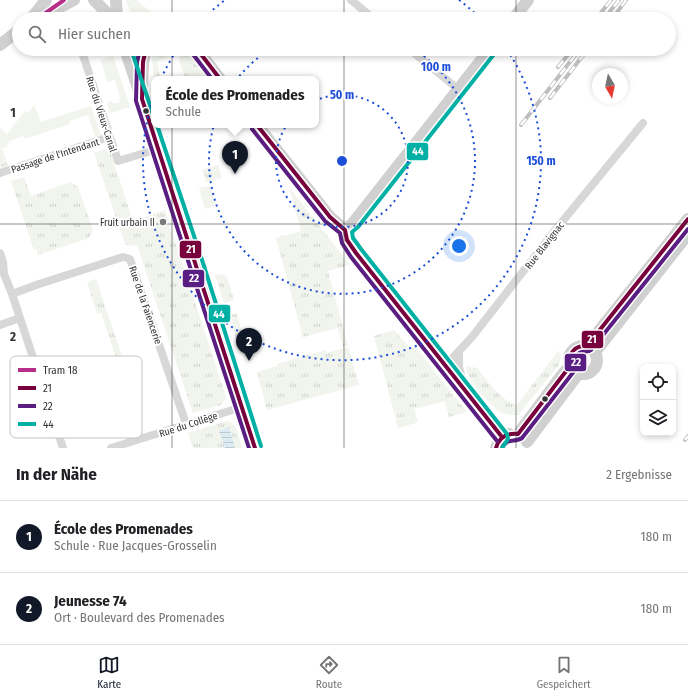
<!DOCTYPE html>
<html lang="de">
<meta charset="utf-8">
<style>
body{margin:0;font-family:"Fira Sans Condensed",sans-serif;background:#f2f2f2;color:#202124}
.controls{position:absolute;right:12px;bottom:12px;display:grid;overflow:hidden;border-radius:8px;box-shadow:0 2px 6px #0003}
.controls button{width:36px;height:36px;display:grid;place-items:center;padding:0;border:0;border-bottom:1px solid #e0e0e0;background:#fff;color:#202124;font:20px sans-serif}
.compass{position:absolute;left:592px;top:68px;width:36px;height:36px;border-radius:50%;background:#fff;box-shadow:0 2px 6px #0003;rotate:171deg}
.you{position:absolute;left:459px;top:246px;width:14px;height:14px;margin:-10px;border:3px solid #fff;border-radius:50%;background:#1a73e8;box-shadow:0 0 0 6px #1a73e833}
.badge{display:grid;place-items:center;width:26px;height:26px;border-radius:50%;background:#111827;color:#fff;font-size:13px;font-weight:700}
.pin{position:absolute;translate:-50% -33px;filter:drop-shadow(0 1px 2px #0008)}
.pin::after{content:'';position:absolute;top:21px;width:14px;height:12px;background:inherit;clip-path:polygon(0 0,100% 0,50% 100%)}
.popup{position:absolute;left:151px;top:76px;width:168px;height:52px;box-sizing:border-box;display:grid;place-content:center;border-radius:8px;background:#fff;filter:drop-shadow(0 1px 3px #0005);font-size:13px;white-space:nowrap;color:#757577}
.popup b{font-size:15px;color:#202124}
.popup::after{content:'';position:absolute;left:50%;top:100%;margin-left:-8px;border:8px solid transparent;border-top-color:#fff}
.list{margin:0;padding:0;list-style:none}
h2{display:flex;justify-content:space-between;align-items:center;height:52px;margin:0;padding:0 16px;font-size:17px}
h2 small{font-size:13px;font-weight:400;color:#757577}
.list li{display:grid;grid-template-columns:26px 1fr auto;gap:12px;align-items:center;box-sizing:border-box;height:72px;padding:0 16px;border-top:1px solid #e0e0e0}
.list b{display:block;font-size:15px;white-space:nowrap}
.list p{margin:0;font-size:13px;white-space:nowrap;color:#757577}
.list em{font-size:13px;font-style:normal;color:#757577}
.icon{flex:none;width:22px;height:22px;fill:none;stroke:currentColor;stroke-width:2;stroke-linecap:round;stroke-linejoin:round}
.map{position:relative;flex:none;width:688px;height:448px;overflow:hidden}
.search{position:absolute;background:#fff;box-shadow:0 2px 6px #0003;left:12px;right:12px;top:12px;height:44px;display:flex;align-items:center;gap:10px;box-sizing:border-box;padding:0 14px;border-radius:22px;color:#757577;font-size:15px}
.sheet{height:196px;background:#fff}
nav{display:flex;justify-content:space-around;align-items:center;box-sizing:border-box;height:56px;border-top:1px solid #e0e0e0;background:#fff;font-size:11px;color:#757577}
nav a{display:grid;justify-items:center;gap:2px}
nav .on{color:#111827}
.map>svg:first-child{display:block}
.grass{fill:url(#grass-tufts)}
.garden{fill:#f1f5ed}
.water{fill:url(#water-rules)}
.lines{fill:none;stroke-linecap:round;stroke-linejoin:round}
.street{stroke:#d7d7d7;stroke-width:8}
.secondary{stroke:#d0d0d0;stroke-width:12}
.rail-casing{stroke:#bebebe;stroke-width:4}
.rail{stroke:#fff;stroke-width:2.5;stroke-dasharray:8;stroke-linecap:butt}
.bus-1-casing{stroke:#fff;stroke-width:7}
.bus-2-casing{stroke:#fff;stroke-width:7}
.bus-3-casing{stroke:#fff;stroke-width:7}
.bus-1{stroke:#78003c;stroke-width:4}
.bus-2{stroke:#5a1e82;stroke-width:4}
.bus-3{stroke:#00b0a4;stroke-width:4}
.tram-1-casing{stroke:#fff;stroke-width:7}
.tram-1{stroke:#b82f89;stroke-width:4}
.grid{fill:none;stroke:#333;stroke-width:1;stroke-opacity:0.55}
.ring{fill:none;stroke:#1d4ed8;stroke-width:2;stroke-dasharray:2 4}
.bus-dot{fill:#333;stroke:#fff;stroke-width:1.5}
.poi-dot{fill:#7a7a7a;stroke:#fff;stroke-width:1.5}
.labels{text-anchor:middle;stroke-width:4;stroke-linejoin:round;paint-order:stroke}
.street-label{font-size:10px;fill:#333;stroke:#fff}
.poi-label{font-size:10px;fill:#333;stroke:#fff;text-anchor:end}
.key{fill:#fff;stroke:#c2c2c2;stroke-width:1}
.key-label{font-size:11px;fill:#333}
.grid-label{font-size:13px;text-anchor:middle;font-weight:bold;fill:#333;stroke:#fff;stroke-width:4;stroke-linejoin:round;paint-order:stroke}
.centre{fill:#1d4ed8;stroke:#fff;stroke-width:2}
.ring-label{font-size:12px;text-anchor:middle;font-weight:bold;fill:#1d4ed8;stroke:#fff;stroke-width:4;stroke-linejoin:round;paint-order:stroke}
.line-badge{stroke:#fff;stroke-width:1.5}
.badge-label{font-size:11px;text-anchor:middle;font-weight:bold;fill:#fff}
</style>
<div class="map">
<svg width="688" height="448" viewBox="0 0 688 448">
<defs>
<pattern id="grass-tufts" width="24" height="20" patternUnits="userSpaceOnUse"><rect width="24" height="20" fill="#f1f5ed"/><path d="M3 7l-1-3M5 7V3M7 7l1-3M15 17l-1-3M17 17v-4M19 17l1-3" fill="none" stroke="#cfd2cc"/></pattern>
<pattern id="water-rules" width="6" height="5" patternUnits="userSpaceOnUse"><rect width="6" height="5" fill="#ddebf3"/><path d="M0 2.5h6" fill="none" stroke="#becad1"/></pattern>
</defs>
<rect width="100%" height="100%" fill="#fff"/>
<path class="grass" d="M126,0H136L160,19H133Z
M154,49H187L204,70L203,79H185L178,55L157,61L161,79H154L152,55Z
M0,143L8,165L0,168Z
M109,148L133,221L165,210L226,397L221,405L193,413L137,245L131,246L125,244L94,153Z
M218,165L222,178L206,182L202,170Z
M24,177L31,196L70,182L78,187L93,230L89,238L38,255L37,249L34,250L11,181Z
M289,187L350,265L328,271L348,346L343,347L338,328L303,337L276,238L301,231Z
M223,274L227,277L234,300L224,303L217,280H216L215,275Z
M96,279L125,365L119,367L101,313L97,314L87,282Z
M237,313L247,352L240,353L230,315Z
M394,330L408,346L417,349L467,412L449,417L445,401L414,409L418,422L398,428L374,336Z
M348,347L359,385L267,410L257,372L278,366L277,364L326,350L327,353Z
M558,351L561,355L559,365L518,415C512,415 506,415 500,412C490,405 465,378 466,366L477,368C489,382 498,399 517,405Z
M577 360a6 6 0 1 1 12 0a6 6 0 1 1-12 0Z
M227,421C238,423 239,438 242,448H193L188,433Z"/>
<path class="garden" d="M113,56L130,107L110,113L107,103L112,101L113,104L120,102L119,99L120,98L115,80L107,82L101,60Z
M34,105L41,122L91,106L101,135L95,137L88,115L70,121V124L25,139L24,136L10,141L7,145V147L2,148L0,143V128L7,134L25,111L28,113Z
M210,186L216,206L205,209L199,188Z"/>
<path class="water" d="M229,427L235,448H225L219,431Z"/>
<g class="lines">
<path class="street" d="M351,0L374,19
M94,19L97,16
M81,49L118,161L158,149
M409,49L458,89
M0,173L109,137
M0,253L3,262L4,274L12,294L63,448
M12,294L39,284L123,257L130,259L186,424
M0,325L20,318
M459,352V367L464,386
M445,366L472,337L557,228L643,123
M111,448L242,407"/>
<path class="secondary" d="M94,0L113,19
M116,0L117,19
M31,19L46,0
M37,19L74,0
M513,19L528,0
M0,45L19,30
M125,49L197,265L255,448
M197,49L220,79
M142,92L143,62L146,49
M257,125L330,217L345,230L347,240L356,253L502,437
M345,230L353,223L490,49
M569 360a14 14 0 1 1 28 0a14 14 0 1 1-28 0Z
M587,346L688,219
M595,352L688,234
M518,434L562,375L570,366
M527,442L579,373
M496,448L500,439L509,434"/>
<g class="rail-casing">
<path id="rail" d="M596,19L611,0
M604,19L619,0
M612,19L626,0
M558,67L573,49
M550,98L588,49
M521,125L580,49
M685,440L688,436"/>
</g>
<use href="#rail" class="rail"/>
<g class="bus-1-casing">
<path id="bus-1" d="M146,49L143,62L142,99L255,448
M197,49L220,79
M257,125L330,217L345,230L347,240L356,253L502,437
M496,448C499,437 507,433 518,434L570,366C568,354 574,345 587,346L688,219"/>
</g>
<g class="bus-2-casing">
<path id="bus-2" d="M140,49L137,62L136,101L249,448
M192,53L212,79
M252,129L325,221L340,233L342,243L351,257L497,441
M502,448C507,437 515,443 522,438L575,370C577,364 573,354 582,352C585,351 588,352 591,350L688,229"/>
</g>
<g class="bus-3-casing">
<path id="bus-3" d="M131,49L154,117
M495,53L358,227L352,232L353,238L361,249L507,434L508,439L502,448
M157,125L203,263L261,446"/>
</g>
<use href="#bus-1" class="bus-1"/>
<use href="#bus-2" class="bus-2"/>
<use href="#bus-3" class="bus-3"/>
<g class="tram-1-casing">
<path id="tram-1" d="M37,19L64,0"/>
</g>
<use href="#tram-1" class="tram-1"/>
</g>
<path class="grid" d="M172,0V19M344,0V19M516,0V19M172,49V448M344,49V448M516,49V448M0,224H688"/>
<g class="ring">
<circle cx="342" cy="161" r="66"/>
<path d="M414 49A133 133 0 1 1 270 49"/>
<path d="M204 18A199 199 0 0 1 225 0M459 0A199 199 0 0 1 480 18M507 50A199 199 0 1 1 177 50"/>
</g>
<g class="bus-dot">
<circle cx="146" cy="111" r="3.5"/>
<circle cx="545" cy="399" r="3.5"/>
</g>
<circle class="poi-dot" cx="163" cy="222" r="4"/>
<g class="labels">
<g class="street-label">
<text transform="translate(102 114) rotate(72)" y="4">Rue du Vieux-Canal</text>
<text transform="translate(55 155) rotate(-18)" y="4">Passage de l'Intendant</text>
<text transform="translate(544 245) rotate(-52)" y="4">Rue Blavignac</text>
<text transform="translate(146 305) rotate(71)" y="4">Rue de la Faïencerie</text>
<text transform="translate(188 424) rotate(-18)" y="4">Rue du Collège</text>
</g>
<g class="poi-label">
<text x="155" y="226">Fruit urbain II</text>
</g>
</g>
<rect x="10" y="356" width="132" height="82" rx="6" class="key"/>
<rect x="18" y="368" width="18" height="4" fill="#b82f89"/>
<rect x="18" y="386" width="18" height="4" fill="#78003c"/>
<rect x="18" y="404" width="18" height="4" fill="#5a1e82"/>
<rect x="18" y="422" width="18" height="4" fill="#00b0a4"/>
<g class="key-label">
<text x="43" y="374">Tram 18</text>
<text x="43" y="392">21</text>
<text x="43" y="410">22</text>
<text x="43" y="428">44</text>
</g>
<g class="grid-label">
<text x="13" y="117">1</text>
<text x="13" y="341">2</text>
</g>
<circle cx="342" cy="161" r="6" class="centre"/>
<g class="ring-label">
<text x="436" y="71">100 m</text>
<text x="342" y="99">50 m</text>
<text x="541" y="165">150 m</text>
</g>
<g class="line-badge">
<rect x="406" y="142" width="23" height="19" rx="4" fill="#00b0a4"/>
<rect x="179" y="240" width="23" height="19" rx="4" fill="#78003c"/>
<rect x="182" y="269" width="23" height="19" rx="4" fill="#5a1e82"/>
<rect x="208" y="304" width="23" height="19" rx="4" fill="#00b0a4"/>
<rect x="581" y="330" width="23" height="19" rx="4" fill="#78003c"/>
<rect x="564" y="353" width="23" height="19" rx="4" fill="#5a1e82"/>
</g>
<g class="badge-label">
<text x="418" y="155">44</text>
<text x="191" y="253">21</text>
<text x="194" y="282">22</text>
<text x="219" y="318">44</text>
<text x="592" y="343">21</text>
<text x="576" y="366">22</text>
</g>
</svg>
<div class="controls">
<button><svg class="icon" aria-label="locate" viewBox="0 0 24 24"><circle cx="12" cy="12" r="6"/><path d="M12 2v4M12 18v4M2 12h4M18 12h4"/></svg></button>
<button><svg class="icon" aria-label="layers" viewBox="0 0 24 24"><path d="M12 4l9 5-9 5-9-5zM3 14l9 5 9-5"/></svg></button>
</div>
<svg class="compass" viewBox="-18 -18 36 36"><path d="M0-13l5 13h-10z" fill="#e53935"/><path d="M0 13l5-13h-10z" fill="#757577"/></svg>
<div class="you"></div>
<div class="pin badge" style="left:235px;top:174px">1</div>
<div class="popup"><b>École des Promenades</b>Schule</div>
<div class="pin badge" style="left:249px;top:361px">2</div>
<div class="search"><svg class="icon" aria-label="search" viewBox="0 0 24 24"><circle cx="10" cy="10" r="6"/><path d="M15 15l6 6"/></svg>Hier suchen</div>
</div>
<section class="sheet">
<h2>In der Nähe<small>2 Ergebnisse</small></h2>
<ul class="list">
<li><span class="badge">1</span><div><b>École des Promenades</b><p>Schule · Rue Jacques-Grosselin</p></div><em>180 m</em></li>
<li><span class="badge">2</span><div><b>Jeunesse 74</b><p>Ort · Boulevard des Promenades</p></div><em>180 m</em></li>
</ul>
</section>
<nav>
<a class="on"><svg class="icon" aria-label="map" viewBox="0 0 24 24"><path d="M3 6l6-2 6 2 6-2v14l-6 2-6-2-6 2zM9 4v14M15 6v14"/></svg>Karte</a>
<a><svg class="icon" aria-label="directions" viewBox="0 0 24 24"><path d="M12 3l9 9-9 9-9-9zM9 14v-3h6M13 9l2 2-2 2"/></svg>Route</a>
<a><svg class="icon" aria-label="saved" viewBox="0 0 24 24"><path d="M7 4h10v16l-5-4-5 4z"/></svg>Gespeichert</a>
</nav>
